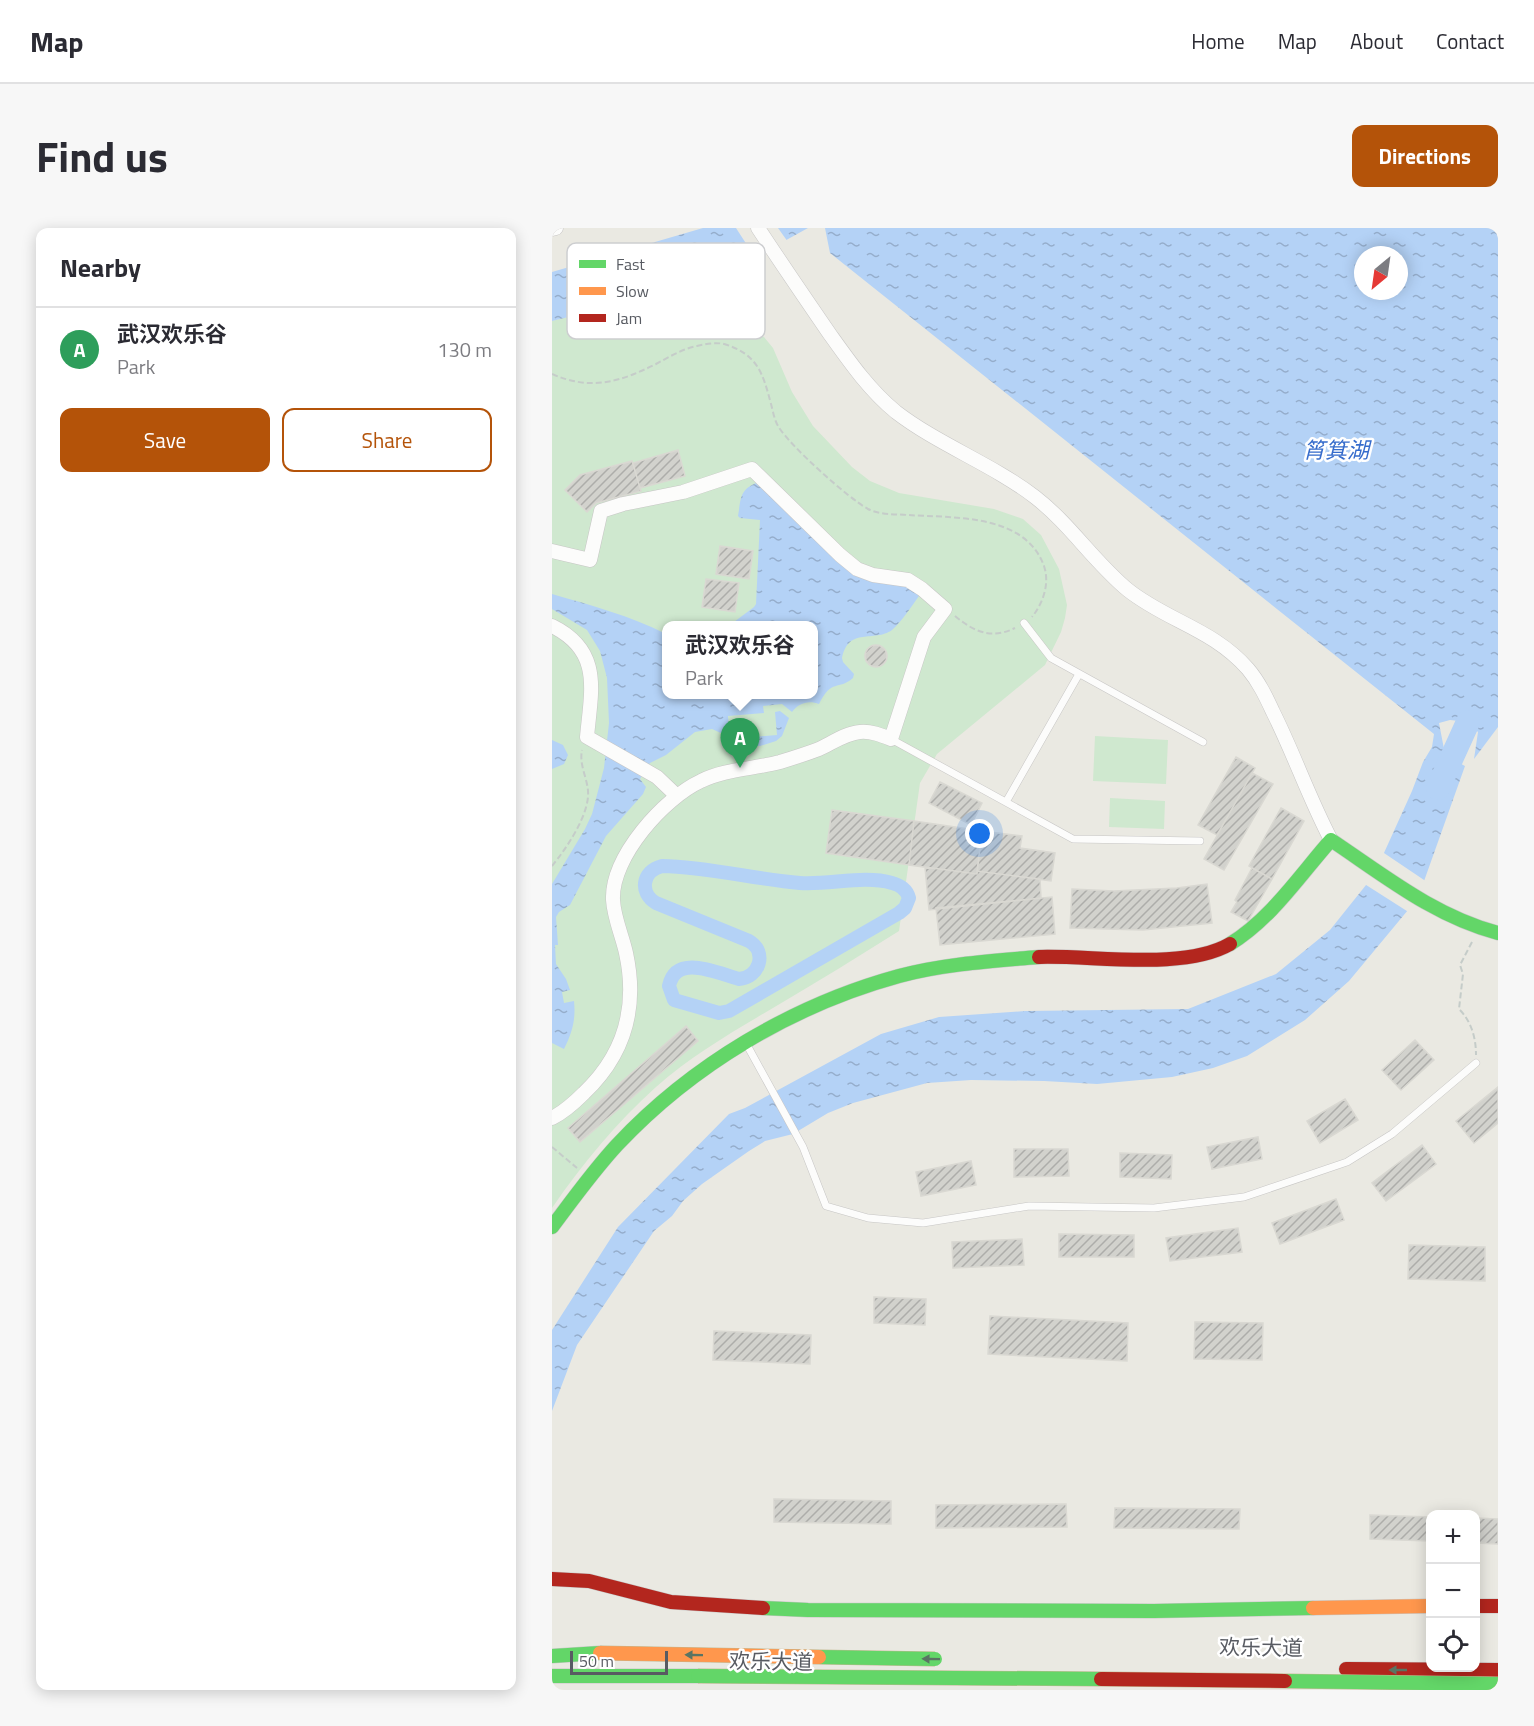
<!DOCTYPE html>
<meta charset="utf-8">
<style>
body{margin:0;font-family:"Titillium Web","Noto Sans SC",sans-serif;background:#f7f7f7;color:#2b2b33}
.controls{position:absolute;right:18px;bottom:18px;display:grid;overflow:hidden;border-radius:12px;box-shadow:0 3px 15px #0003}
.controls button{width:54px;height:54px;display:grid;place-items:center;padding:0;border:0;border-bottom:2px solid #e1e1e2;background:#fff;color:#2b2b33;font:30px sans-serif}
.compass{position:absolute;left:802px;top:18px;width:54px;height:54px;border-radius:50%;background:#fff;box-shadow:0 3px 15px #0003;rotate:209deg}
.scale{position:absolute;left:18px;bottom:15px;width:98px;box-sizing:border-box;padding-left:6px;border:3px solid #585b62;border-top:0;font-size:16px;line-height:21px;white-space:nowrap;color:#585b62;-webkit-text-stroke:4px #fff;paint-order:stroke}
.you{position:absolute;left:428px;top:606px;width:21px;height:21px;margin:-15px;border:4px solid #fff;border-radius:50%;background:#1a73e8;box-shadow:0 0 0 9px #1a73e833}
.badge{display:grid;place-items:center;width:39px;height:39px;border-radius:50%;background:#b45309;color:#fff;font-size:20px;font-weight:700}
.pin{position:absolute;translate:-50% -50px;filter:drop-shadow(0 2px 3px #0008)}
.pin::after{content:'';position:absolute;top:32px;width:21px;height:18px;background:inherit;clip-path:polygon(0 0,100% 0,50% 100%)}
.popup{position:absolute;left:110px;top:393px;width:156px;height:78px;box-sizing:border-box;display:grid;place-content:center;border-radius:12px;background:#fff;filter:drop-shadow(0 2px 4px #0005);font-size:20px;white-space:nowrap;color:#7c7c81}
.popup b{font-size:22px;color:#2b2b33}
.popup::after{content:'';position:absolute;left:50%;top:100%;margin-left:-12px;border:12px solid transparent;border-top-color:#fff}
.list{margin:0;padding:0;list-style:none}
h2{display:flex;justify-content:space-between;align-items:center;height:78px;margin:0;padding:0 24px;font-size:26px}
h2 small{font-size:20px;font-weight:400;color:#7c7c81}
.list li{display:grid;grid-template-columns:39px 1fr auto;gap:18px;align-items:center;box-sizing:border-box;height:84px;padding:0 24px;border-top:2px solid #e1e1e2}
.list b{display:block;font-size:22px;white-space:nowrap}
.list p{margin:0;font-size:20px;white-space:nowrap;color:#7c7c81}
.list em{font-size:20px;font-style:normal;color:#7c7c81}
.actions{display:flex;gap:12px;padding:18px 24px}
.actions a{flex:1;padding:14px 0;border:2px solid #b45309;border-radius:12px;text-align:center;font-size:21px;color:#b45309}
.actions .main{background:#b45309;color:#fff}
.icon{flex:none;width:33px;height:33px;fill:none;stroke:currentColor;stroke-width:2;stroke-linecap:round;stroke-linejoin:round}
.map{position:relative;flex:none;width:946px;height:1462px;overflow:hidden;border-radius:12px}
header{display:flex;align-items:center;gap:36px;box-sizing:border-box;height:84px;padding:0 30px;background:#fff;border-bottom:2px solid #e1e1e2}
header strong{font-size:28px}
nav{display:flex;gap:33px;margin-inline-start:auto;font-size:21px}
.intro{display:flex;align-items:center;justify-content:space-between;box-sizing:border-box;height:144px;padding:0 36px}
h1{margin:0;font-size:42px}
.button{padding:15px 27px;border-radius:12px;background:#b45309;color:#fff;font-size:21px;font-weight:700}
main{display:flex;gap:36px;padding:0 36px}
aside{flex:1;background:#fff;border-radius:12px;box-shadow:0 3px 15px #0003}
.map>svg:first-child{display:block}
.green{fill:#cfe8cf;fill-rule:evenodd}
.water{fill:url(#water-ripples);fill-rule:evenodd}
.pier{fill:#eae9e2}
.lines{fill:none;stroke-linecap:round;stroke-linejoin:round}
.canal{stroke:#b4d2f6;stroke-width:14}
.river{stroke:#b4d2f6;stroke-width:24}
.building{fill:url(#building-hatch);stroke:#d9d8d2;stroke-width:1.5}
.lane-casing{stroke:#c7c6c5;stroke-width:8}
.street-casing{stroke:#c7c6c5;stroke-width:15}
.fast-casing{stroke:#c7c7c6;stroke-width:15}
.slow-casing{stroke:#c7c7c6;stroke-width:15}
.jam-casing{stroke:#c7c7c6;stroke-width:15}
.path{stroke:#c5ccc9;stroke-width:2;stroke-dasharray:6 3;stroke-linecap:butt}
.lane{stroke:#fcfcfb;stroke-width:7}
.street{stroke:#fcfcfb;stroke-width:14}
.fast{stroke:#63d668;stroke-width:14}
.slow{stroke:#ff974d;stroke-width:14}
.jam{stroke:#b3261e;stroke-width:14}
.fast-bridge-casing{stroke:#c1b890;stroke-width:15;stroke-linecap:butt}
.slow-bridge-casing{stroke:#c1b890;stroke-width:15;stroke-linecap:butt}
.jam-bridge-casing{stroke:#c1b890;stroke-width:15;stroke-linecap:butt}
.fast-bridge{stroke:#63d668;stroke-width:14}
.slow-bridge{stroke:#ff974d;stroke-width:14}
.jam-bridge{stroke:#b3261e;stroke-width:14}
.oneway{fill:#5a7463}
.labels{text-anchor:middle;stroke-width:5;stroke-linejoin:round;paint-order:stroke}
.street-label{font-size:21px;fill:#585b62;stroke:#fff}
.water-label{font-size:22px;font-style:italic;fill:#366ccc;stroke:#fff}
.key{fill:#fff;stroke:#cdced0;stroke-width:1.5}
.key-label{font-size:16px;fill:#585b62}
</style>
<header>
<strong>Map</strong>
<nav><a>Home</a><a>Map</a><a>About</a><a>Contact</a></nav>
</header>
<div class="intro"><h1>Find us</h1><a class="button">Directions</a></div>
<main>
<aside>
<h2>Nearby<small></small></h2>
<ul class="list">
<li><span class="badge" style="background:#2e9e5b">A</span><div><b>武汉欢乐谷</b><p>Park</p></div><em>130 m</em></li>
</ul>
<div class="actions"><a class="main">Save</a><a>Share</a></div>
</aside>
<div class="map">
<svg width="946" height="1462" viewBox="0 0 946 1462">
<defs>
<pattern id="water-ripples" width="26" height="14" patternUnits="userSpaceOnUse" patternTransform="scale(1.5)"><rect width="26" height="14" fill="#b4d2f6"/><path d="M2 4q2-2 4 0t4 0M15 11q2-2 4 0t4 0" fill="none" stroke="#95adcb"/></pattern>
<pattern id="building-hatch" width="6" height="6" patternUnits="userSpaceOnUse" patternTransform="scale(1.5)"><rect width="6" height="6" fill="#d2d2cd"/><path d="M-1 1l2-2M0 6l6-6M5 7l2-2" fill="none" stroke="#adadaa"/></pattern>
</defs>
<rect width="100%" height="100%" fill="#eae9e2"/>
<path class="green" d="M80,72L161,91L212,109L221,120L240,164L261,198L300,239L318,253L347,265L442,281L471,291L489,307L507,341L515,377L513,390L509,404L493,437L385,526L368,555L347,703C307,728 267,753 226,777C184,802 141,826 104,859C64,895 31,935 0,980V93ZM114,398H262V466H114Z
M543,508L616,512L614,556L541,553Z
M558,570L613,573L612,601L557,599Z"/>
<path class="water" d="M151,0H256C223,18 191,38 157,51C107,69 52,80 0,93V44Z
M273,0H946V499L922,531L926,504L916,494L898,492L887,495L892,521V527L913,538L866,670L797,753L753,792L695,828L661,840L620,849L545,856L492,853L419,852L375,855L301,875L276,885L241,906L213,913L197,923L150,956L131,973L120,988L102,1003L25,1117L0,1183V1102L66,999L177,886L193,880L329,806L387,789L473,783L636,781L724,746L778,702L822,647L860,563L871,534L880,519L882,506L278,25ZM811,27H847V63H811Z
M204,255L305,347L323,354L353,358L368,367L367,368C359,379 350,393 340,402C322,415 297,398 290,430L291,434L302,446L301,450C286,463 280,450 267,476C256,472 247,475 240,484L230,476L211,478L212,485L176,488L178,511L225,507L223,484L228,483L237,490L230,508L224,513L208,518L190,517L178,513L171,506L160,501L143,504L114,527L98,535L88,551L94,559L91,566L54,608L18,677L7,684L4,689L6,717H3L4,736L14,751L18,762L10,764L12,775L22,773C24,792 20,805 12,821L0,815V656L33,601L40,586L52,540L57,495L55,450L48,423L35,402L0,381V366C38,377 79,388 114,406V466H262V398L178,397L202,379L204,376L208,292L188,290L186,288C189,272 187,262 204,255Z
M0,512L11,517L16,527L12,536L0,541Z"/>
<path class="pier" d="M184,0H226L236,14L204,31Z
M829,623L875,654L869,671L858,685L811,655L819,645Z"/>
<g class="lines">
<path class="canal" d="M110,638C156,639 202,651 248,655C278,657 312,647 340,655C348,657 355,662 357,670L353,680L347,685L177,783L167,785L122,772L117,758C124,725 165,745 187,751C207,750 216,724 197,713L104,675C87,665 90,643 110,638Z"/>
<path class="river" d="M886,560L916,494"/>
</g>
<path class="building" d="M126,222L133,248L88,260L81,235Z
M80,233L89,263L44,275L35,284L13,262L28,247Z
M168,318L201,323L197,351L164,346Z
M154,351L187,355L183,384L150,379Z
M313 428a11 11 0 1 1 22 0a11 11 0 1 1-22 0Z
M684,529L703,540L665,607L646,597Z
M700,545L721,556L672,642L652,631Z
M388,554L430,575L419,597L377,575Z
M729,580L752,593L720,651L697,638Z
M280,582L362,593L357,637L274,625Z
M362,593L430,603L425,646L357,637Z
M430,603L470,608L468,620L503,625L499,653L425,643Z
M373,639L425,646V643L488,651L489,670L377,682Z
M700,640L720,651L696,693L679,684L685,674L683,672Z
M655,656L660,695L591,702L518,700L520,661L562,663L625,660Z
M500,669L503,706L388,717L384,680Z
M134,798L146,813L28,914L16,900Z
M863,812L882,832L849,862L830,842Z
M946,859V895L922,915L904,893Z
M793,871L806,892L768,915L755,893Z
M706,909L710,931L660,941L655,919Z
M870,917L884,936L834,973L820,955Z
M462,921H516L517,948L462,949Z
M568,925L620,927L619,951L568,949Z
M419,933L424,957L369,968L364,944Z
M784,971L792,992L728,1016L720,995Z
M686,1000L690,1024L618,1033L614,1010Z
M507,1006L582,1007V1029H507Z
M470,1011L472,1037L401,1040L400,1014Z
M857,1017L933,1019V1053L856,1051Z
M322,1069L374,1071L373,1097L322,1095Z
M438,1088L576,1095L575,1133L436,1126Z
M643,1094L711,1095L710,1132L642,1131Z
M162,1103L259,1107L258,1136L161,1132Z
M222,1271L339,1273V1296L222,1294Z
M514,1276L515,1299L384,1300V1277Z
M563,1280L688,1281L687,1301L562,1300Z
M818,1287L878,1289V1313L818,1311Z
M924,1290L946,1291V1316L924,1315Z"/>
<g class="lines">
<g class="lane-casing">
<path id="lane" d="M472,395L499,430L651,514
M339,511L521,611L648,613
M454,574L527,446
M195,817L251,919L274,978L316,990L371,995L477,978L602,980L692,969L795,934L840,906L924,835"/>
</g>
<g class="street-casing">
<path id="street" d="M206,0C229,35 253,70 277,105C297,133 317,162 344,184C387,217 440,236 483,269C518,296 542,334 576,362C615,393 661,401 696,441C707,454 714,469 721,484C742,526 757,570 779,612
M0,1L4,0
M0,323L38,332L49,283L71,276L131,264L200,241L288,327L305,341L321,347L356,352L370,361L393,381L372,409L339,511C329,507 319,503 308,504C294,505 280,515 267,521C254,526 241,530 228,534C202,541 173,541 149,553C112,570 59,629 61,672C62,690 70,707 74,725C86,780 72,827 32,865C22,875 12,884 0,890
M0,398C51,423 39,463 35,509L105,549L125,568"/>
</g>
<g class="fast-casing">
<path id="fast" d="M678,716C719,691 748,647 779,612C833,648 882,688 946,705
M0,999C21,971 41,943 65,917C140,837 241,777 347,748C392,736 440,733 487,729
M211,1380L256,1382L602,1383L761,1380
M0,1428L48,1425
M0,1448H146"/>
</g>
<g class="slow-casing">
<path id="slow" d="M761,1380L878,1378"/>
</g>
<g class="jam-casing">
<path id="jam" d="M487,729C541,727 631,743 678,716
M0,1351L37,1353L119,1374L211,1380
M924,1378H946
M794,1441L946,1442"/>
</g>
<path class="path" d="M0,146C39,163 68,154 104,136C117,129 130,121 145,118C154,116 163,114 172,116C206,126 211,146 219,176C221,183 222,191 226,198C237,217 296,270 316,281C328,287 342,286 356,287C400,290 473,285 492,338C498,356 491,375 480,389
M403,388C421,403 439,412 463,400
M0,638C14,621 38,586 36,563C35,549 27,537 30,522
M920,714L908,737L911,746L907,781C919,793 924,809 924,827
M0,919L25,940"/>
<use href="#lane" class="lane"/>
<use href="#street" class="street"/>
<use href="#fast" class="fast"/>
<use href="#slow" class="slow"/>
<use href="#jam" class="jam"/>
<g class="fast-bridge-casing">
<path id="fast-bridge" d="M267,1429L383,1431
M146,1448L549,1451
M733,1453L946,1456"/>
</g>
<g class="slow-bridge-casing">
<path id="slow-bridge" d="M48,1425L267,1429"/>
</g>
<g class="jam-bridge-casing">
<path id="jam-bridge" d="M549,1451L733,1453"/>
</g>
<use href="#fast-bridge" class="fast-bridge"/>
<use href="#slow-bridge" class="slow-bridge"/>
<use href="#jam-bridge" class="jam-bridge"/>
</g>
<defs><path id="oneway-solid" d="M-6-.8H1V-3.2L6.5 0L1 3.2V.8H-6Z" transform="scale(1.5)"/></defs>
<g class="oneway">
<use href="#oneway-solid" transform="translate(142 1427) rotate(-179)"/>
<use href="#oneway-solid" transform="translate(379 1431) rotate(-179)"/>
<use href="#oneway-solid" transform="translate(846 1442) rotate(-180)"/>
</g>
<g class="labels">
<g class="street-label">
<text transform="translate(709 1420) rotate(1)" y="7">欢乐大道</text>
<text transform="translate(219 1434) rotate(1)" y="7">欢乐大道</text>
</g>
<g class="water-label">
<text x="784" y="230">筲箕湖</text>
</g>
</g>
<rect x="15" y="15" width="198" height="96" rx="9" class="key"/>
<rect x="27" y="32" width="27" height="8" fill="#63d668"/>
<rect x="27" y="59" width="27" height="8" fill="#ff974d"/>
<rect x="27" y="86" width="27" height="8" fill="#b3261e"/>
<g class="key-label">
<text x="64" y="42">Fast</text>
<text x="64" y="69">Slow</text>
<text x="64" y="96">Jam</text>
</g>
</svg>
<div class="controls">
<button>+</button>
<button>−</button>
<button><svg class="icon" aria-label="locate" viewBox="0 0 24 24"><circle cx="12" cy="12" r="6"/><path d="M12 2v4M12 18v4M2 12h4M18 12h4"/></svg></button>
</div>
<svg class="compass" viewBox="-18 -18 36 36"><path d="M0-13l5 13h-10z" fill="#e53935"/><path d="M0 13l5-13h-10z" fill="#7c7c81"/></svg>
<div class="scale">50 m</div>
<div class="you"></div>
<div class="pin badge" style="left:188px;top:540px;background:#2e9e5b">A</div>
<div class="popup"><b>武汉欢乐谷</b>Park</div>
</div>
</main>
